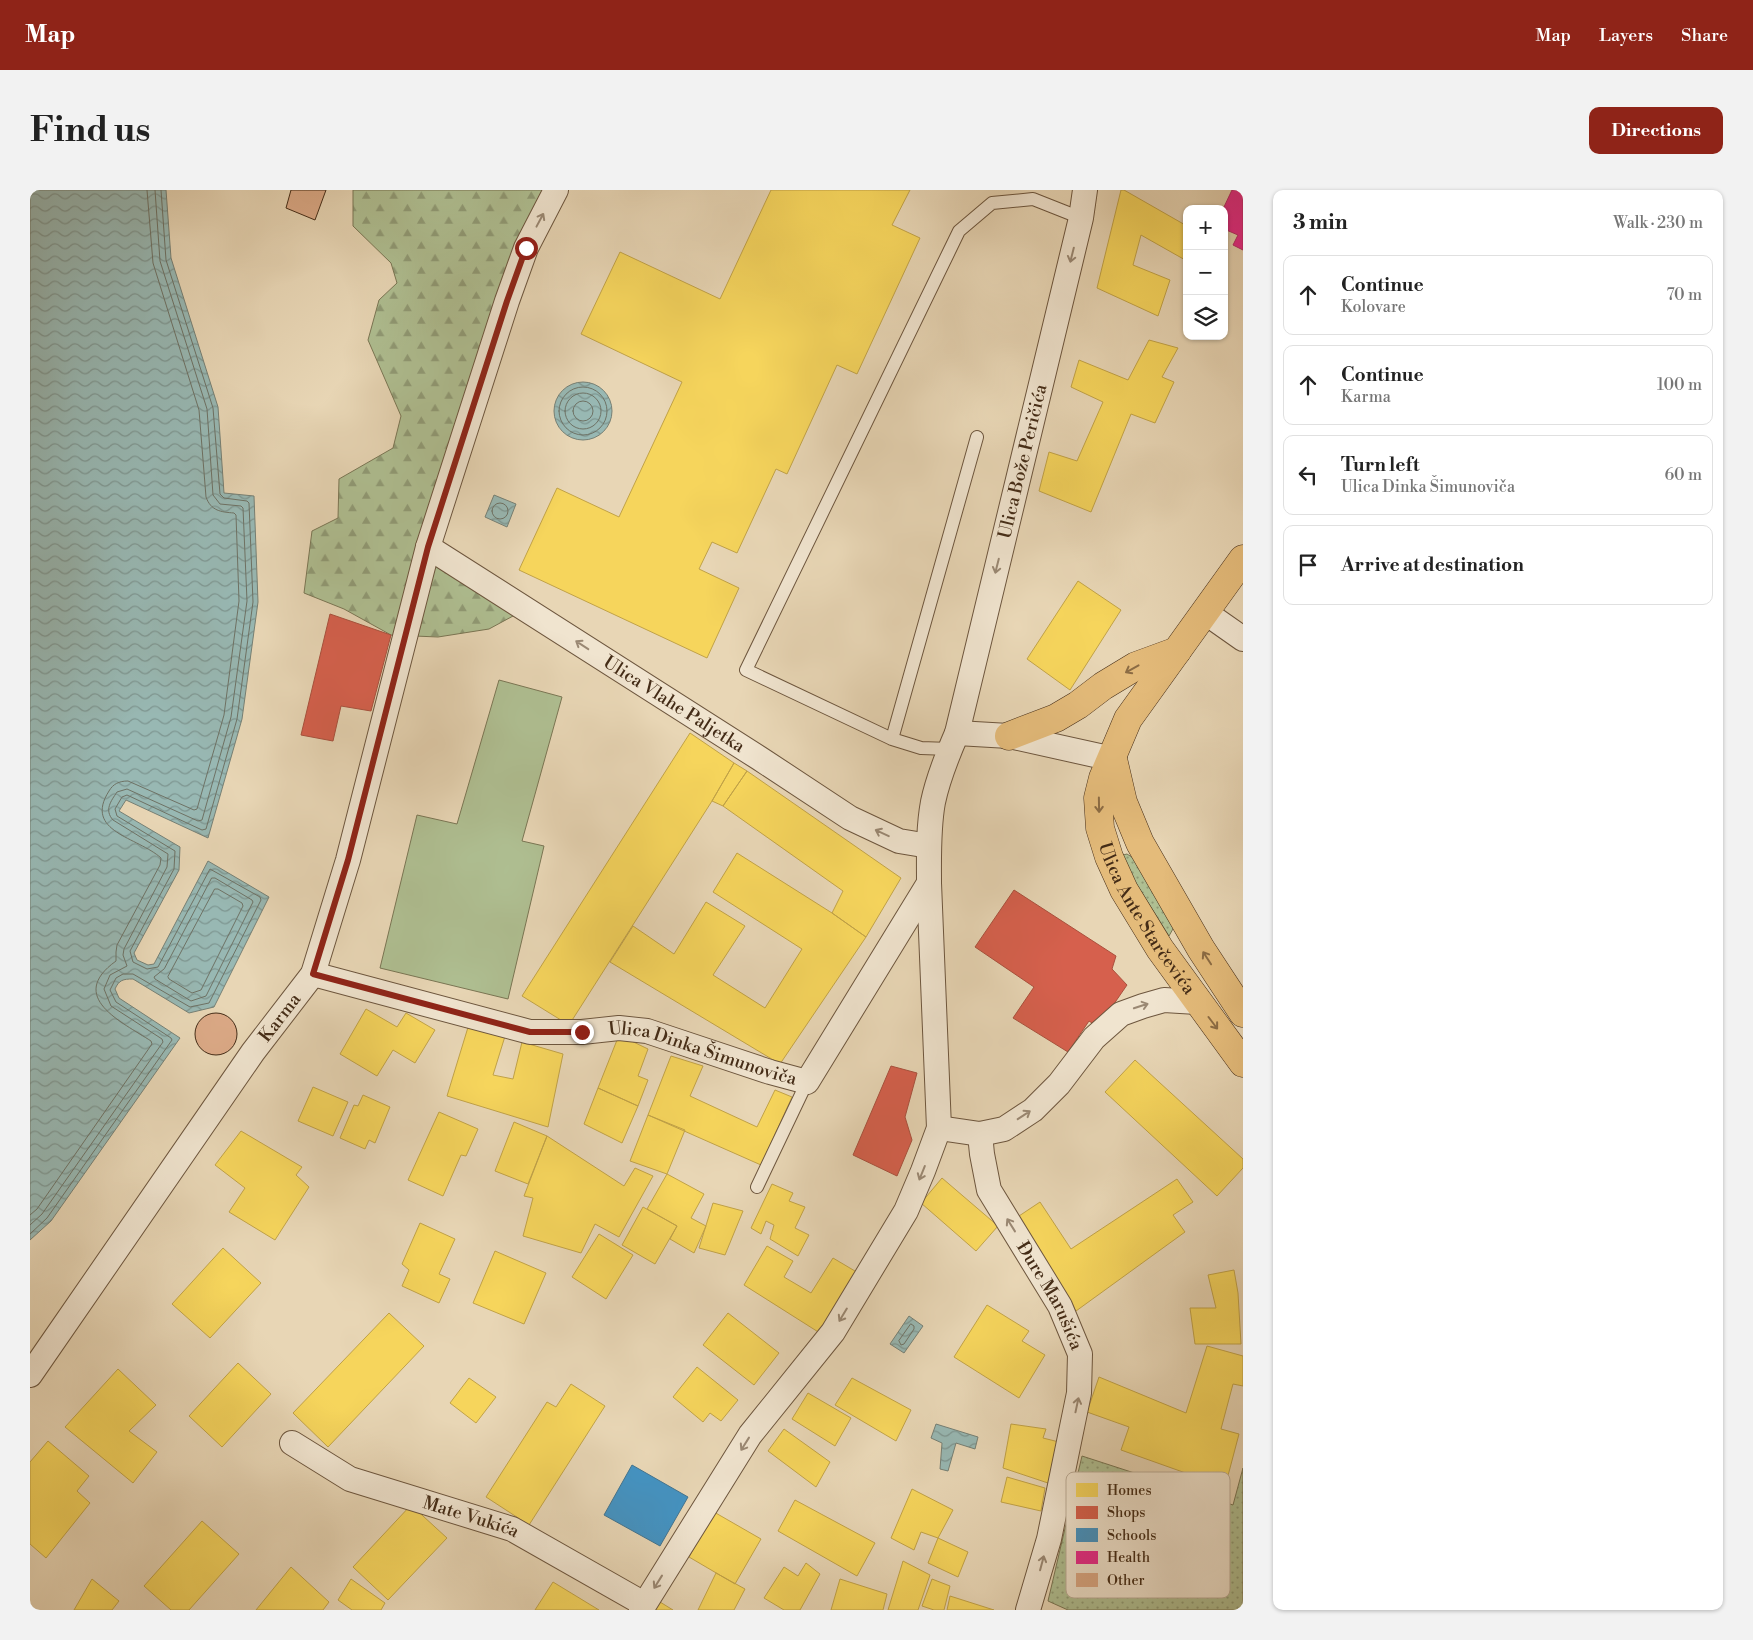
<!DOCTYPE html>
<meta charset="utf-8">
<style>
body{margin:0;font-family:"Libre Bodoni",serif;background:#f2f2f2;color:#222}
.controls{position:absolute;right:15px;top:15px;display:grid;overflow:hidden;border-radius:10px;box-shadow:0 1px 4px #0004}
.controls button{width:45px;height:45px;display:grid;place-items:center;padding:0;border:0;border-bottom:1px solid #e0e0e0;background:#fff;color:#222;font:25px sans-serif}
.stop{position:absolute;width:15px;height:15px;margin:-11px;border:4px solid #8f2418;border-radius:50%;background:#fff}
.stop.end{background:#8f2418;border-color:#fff;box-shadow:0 1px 5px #0008}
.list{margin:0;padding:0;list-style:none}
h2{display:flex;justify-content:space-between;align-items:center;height:65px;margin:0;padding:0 20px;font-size:21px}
h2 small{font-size:16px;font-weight:400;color:#767676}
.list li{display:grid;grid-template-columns:32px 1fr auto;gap:15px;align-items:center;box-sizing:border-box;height:80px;margin:0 10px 10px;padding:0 10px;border:1px solid #e0e0e0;border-radius:10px}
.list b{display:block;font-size:19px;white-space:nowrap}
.list p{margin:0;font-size:16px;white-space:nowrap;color:#767676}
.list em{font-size:16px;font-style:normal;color:#767676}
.icon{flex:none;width:28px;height:28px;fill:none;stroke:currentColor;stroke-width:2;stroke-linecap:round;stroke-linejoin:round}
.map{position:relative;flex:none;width:1213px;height:1420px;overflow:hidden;border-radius:10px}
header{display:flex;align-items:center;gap:30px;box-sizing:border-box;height:70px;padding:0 25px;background:#8f2418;color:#fff}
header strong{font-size:24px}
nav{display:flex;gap:28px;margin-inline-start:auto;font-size:18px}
.intro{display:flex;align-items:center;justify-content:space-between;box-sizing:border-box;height:120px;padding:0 30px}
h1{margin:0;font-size:35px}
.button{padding:12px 22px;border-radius:10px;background:#8f2418;color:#fff;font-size:18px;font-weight:700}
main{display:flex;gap:30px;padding:0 30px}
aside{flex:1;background:#fff;border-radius:10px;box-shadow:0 1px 4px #0004}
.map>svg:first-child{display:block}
.grass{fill:url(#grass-dots);stroke:#7a7654}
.forest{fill:url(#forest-firs);stroke:#7a7654}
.pitch{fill:#afbf92;stroke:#7a7654}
.water{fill:url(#water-waves);stroke:#768075}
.homes{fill:#f6d55c;stroke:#c1a247}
.shops{fill:#d6604d;stroke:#aa503d}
.schools{fill:#4393c3;stroke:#43748f}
.health{fill:#e7298a;stroke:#b62a68}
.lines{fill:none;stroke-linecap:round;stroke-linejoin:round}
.shore{stroke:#6e7265;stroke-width:1}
.building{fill:#dba986;stroke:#442c17}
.lane-casing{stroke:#6d563e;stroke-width:14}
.street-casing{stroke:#6d563e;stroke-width:26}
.primary-casing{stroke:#442c17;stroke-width:29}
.lane{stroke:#f0e4cf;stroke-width:12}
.street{stroke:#f0e4cf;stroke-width:24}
.primary{stroke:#e4bb7a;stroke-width:28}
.oneway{stroke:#9a8873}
.oneway2{stroke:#8c6c44}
.route{stroke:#8f2418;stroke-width:6}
.labels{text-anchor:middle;stroke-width:5;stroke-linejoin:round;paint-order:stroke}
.street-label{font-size:18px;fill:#442c17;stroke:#f0e4cf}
.key{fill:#f0e4cf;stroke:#bcad98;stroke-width:1}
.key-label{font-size:14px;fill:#442c17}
</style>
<header>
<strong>Map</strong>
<nav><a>Map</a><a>Layers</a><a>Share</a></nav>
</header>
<div class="intro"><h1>Find us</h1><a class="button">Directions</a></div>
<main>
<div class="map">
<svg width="1213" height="1420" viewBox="0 0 1213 1420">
<defs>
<pattern id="grass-dots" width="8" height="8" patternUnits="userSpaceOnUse" patternTransform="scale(1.25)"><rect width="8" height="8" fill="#afbf92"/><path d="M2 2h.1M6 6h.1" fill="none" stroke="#909b76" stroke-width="1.8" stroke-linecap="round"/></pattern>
<pattern id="forest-firs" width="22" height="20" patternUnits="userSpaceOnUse" patternTransform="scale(1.25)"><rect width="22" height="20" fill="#afbf92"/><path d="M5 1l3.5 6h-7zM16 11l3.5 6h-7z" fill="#909b76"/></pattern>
<pattern id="water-waves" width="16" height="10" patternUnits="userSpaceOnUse" patternTransform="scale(1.25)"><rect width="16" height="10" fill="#98b8b3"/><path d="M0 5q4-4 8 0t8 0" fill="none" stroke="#7e9691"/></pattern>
</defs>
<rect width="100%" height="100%" fill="#e8d6b5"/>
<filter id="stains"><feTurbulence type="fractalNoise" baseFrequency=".004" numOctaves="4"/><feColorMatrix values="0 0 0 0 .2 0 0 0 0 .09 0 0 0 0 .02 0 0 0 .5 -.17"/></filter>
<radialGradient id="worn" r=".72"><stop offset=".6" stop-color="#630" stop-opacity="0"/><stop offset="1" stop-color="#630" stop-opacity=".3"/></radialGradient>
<path class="grass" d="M1097,664L1108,671L1144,737L1139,746L1089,666Z
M1052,1266L1203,1315L1213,1278V1420H1038L1018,1411Z"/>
<path class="forest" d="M323,0H526L398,357L496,419L459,439L408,447L361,445L314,419L274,403L282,341L308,328L309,289L363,258L371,226L338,150L349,110L367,93L361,73L323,36Z"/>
<path class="pitch" d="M469,490L532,507L492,651L514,656L478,809L350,778L387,625L427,634Z"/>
<path class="water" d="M0,0H136L141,68L188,217L194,303L224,306L228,412L212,529L178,648L96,610L89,621L150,657L149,680L104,763L107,770L118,775L124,774L178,671L239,707L184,817L159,823L103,789C93,789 89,790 85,799L89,808L150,848L21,1031L0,1050Z
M524 221a29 29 0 1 1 58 0a29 29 0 1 1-58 0Z
M464,305L486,314L477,337L455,327Z
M879,1126L893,1136L874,1163L860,1154Z
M906,1234L948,1247L945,1259L926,1253L918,1281L910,1279L912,1253L901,1248Z"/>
<path class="homes" d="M741,0H880L862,35L890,48L827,184L807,175L757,284L746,279L707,363L682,352L669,379L709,398L677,468L489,380L527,298L589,327L652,192L551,144L590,62L690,109Z
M1091,0H1094L1157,36V71L1111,45L1103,75L1140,90L1128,126L1067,98Z
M1119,150L1148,158L1132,187L1144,192L1125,233L1101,224L1061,322L1009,301L1019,262L1047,271L1073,212L1041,197L1049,170L1098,190Z
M1048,391L1091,420L1040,500L997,469Z
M660,543L704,573L682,611L539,835L492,806Z
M704,573L717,581L693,616L682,611Z
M717,581L871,688L836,747L802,723L813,701L693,616Z
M707,663L802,723L836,747L750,874L580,772L603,736L644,764L676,712L715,736L683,785L735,818L772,759L683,702Z
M336,819L367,837L376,823L405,840L385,873L363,860L347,886L310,864Z
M439,834L476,843L463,885L483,889L492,852L533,864L518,937L417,906Z
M589,845L618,859L608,886L618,890L608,916L568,898Z
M641,866L673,876L660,906L727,937L745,900L762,907L731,975L618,925Z
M1105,870L1213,969V978L1187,1006L1075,902Z
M283,897L318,912L303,946L268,931Z
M568,898L608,916L592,953L554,934Z
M333,905L360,917L345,953L339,950L335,959L310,948L324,915L328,916Z
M409,922L448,939L436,966L431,965L413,1006L378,990Z
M618,925L655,940L637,984L600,971Z
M484,932L517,946L498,994L465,981Z
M211,941L272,977L266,985L279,997L245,1050L199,1022L215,998L185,975Z
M517,946L594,996L605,978L623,986L589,1047L565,1034L551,1063L493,1046L503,1008L494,1006Z
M637,984L674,1004L661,1028L676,1036L664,1063L640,1049L647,1036L617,1019Z
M912,988L968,1036L946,1061L891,1013Z
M1147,989L1163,1012L1143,1025L1155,1042L1046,1121L986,1028L1010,1012L1041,1059Z
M742,994L763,1003L759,1011L775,1017L765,1038L779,1045L768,1066L740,1049L744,1035L736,1031L731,1044L721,1038Z
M683,1013L713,1021L695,1065L669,1058Z
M613,1017L647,1036L625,1074L592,1055Z
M390,1033L425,1049L409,1084L420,1089L409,1113L372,1096L379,1080L372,1074Z
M569,1044L603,1065L576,1109L542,1087Z
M737,1056L763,1071L754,1087L781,1103L803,1068L830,1084L793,1145L714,1095Z
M193,1058L231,1093L180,1148L142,1114Z
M465,1061L516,1083L494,1134L443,1113Z
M1204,1080L1208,1103L1211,1154H1165L1160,1118H1186L1178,1085Z
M957,1115L999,1141L992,1151L1015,1165L989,1208L924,1167Z
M359,1123L394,1156L298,1257L263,1223Z
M698,1123L749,1163L724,1195L673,1155Z
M1177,1156L1213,1166V1196L1203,1194L1191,1239L1209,1244L1195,1297L1091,1260L1099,1237L1057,1222L1069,1187L1156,1223Z
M208,1173L241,1204L192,1257L159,1226Z
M667,1177L708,1210L691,1231L680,1223L673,1232L643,1207Z
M88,1179L126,1215L99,1241L127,1262L103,1293L35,1237Z
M439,1188L466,1207L446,1233L420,1213Z
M822,1188L881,1220L866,1251L805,1215Z
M541,1194L575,1216L499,1335L456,1307L517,1212L526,1217Z
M778,1203L821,1228L805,1256L762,1229Z
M981,1234L1016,1239L1013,1248L1033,1253L1024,1295L973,1278Z
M754,1239L800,1272L786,1297L738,1261Z
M18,1251L59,1286L47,1301L60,1313L16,1368L0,1354V1272Z
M977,1287L1015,1298L1011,1321L971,1312Z
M882,1299L923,1320L908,1348L891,1342L884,1360L861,1348Z
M765,1310L845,1353L827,1386L748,1341Z
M381,1315L417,1348L358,1410L323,1377Z
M684,1322L731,1349L705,1394L659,1367Z
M172,1331L209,1364L159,1420H141L114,1396Z
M908,1348L938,1362L928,1387L898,1373Z
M873,1371L900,1385L888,1420H858Z
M776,1373L790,1384L770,1420H754L734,1408L754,1377L768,1386Z
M261,1377L299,1412L293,1420H226Z
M686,1383L715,1399L704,1420H668Z
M62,1389L89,1411L82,1420H44Z
M321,1389L355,1413L351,1420H322L308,1410Z
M810,1389L857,1404L853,1420H801Z
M902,1389L920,1396L914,1420H904L892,1416Z
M523,1392L569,1420H505Z
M920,1406L964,1420H917Z
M630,1412L643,1420H625Z"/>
<path class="shops" d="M300,424L361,445L341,521L311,516L303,551L271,545Z
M984,700L1086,766L1082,779L1097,795L1068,837L1059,831L1038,862L983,828L1004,797L945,757Z
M861,876L887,883L875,927L882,950L867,986L823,965Z"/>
<path class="schools" d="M602,1275L658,1307L630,1356L574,1325Z"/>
<path class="health" d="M1202,0L1213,1V60L1203,55L1208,45L1194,39V19H1193Z"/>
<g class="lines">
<path class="shore" d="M529 221a24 24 0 1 1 48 0a24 24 0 1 1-48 0Z
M535 221a18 18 0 1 1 36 0a18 18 0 1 1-36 0Z
M543 221a10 10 0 1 1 20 0a10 10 0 1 1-20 0Z
M462 321a8 8 0 1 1 16 0a8 8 0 1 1-16 0Z
M182,688H185L222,710L223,712L176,806L161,811L125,789L124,787L134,779Z
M185,699H188L212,713L213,716L171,800L162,803L139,789L138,787Z
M0,1025L7,1019L122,854L121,851C92,832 36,807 86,771V762L87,755L130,675L131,668C108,647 53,642 79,601C83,594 89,591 98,591L164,620L167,619L194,525L209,411L206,325L204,323C191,322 181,321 176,307L169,220L123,73L117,0
M0,1035L12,1024L133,852L132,849L81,816L74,799L80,785L97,776L93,765L94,759L137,677L138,664L83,630C74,620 81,611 87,602L97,599L168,631L172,630L201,527L217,411L213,318L211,316L190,314L183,305L177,219L130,71L125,0
M0,1044L17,1028L142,850L141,848L86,812L80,800L86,788L93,784H103L160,817L179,813L231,710L230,707L180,679L128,777L117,779L103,772L100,761L144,679L145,661L87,626L85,619L92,607L97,605L172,640L176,639L207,529L223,412L219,313L217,311L194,308L190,304L183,218L136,70L131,0
M881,1134L884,1136V1139L874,1154L871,1155L869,1151Z"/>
</g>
<path class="building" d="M261,0H296L285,30L256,18Z
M165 844a21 21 0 1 1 42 0a21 21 0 1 1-42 0Z"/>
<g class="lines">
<g class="lane-casing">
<path id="lane" d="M862,549L947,247
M920,559L891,558L862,549L716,480L929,41L962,13L1003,9L1051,28
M727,997L777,892"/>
</g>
<g class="street-casing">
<g id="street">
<path id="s1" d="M398,357L729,568L820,628L869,651L899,656"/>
<path d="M1176,423L1213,449"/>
<path d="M927,543L979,546L1083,569"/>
<path id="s2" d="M283,784L500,842H552L589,838L617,841L740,882L777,892L899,693"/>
<path d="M909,938L950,944L974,939L1003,920L1029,894L1064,848L1091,824L1113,816L1134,810L1167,812"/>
<path id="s3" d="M950,944L952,964L959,1000L1030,1116L1050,1164L1049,1203L1019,1349L998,1420"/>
<path id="s4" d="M0,1185L223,862L283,784L318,670L398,357L477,111L496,58L526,0"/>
<path id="s5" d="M262,1253L320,1289L482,1339L614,1414"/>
<path id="s6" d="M611,1420L720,1245L803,1142L876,1021L893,981L909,938L899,693C899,667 898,639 903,612C908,588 917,566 927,543L1051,28L1055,0"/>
</g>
</g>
<g class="primary-casing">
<g id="primary">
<path id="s7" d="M1213,369L1098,529L1073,588L1068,608L1070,638L1079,667L1094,700L1130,759L1213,873"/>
<path d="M979,546L1026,528L1048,515L1073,496L1106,476L1147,461"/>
<path d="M1083,569L1093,612L1110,653L1171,759L1213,823"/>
</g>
</g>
<use href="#lane" class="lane"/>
<use href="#street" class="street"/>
<use href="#primary" class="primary"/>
</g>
<defs><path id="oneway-shaft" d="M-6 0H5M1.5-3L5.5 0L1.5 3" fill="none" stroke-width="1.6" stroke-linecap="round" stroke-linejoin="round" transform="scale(1.25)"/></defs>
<g class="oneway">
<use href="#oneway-shaft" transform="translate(510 30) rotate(-62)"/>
<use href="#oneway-shaft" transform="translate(1042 65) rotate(104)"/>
<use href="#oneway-shaft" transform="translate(967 376) rotate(104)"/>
<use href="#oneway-shaft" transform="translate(552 455) rotate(-147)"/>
<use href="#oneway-shaft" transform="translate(852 643) rotate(-155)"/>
<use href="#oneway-shaft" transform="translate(1111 816) rotate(-18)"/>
<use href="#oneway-shaft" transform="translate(994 925) rotate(-33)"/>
<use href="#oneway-shaft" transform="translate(892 983) rotate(112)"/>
<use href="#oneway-shaft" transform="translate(981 1035) rotate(-122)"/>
<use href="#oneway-shaft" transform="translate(813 1125) rotate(121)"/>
<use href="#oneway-shaft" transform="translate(1047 1215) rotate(-78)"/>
<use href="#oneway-shaft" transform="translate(715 1254) rotate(122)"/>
<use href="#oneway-shaft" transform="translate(1012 1373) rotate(-75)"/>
<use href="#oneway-shaft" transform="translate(628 1392) rotate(122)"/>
</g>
<g class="oneway2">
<use href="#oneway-shaft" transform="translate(1102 479) rotate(151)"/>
<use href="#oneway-shaft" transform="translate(1069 615) rotate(89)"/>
<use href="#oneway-shaft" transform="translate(1177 768) rotate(-123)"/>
<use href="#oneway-shaft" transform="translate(1183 833) rotate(53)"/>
</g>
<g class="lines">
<path class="route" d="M496,58L477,111L398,357L318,670L283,784L500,842H552"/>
</g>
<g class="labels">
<g class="street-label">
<text dy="6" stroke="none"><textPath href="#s6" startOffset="1248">Ulica Bože Peričića</textPath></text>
<text dy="6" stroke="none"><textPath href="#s1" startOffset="292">Ulica Vlahe Paljetka</textPath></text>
<text dy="6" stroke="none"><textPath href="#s7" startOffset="414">Ulica Ante Starčevića</textPath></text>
<text dy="6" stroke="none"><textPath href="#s4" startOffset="436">Karma</textPath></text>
<text dy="6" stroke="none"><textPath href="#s2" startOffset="401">Ulica Dinka Šimunoviča</textPath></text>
<text dy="6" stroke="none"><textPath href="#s3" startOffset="179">Đure Marušića</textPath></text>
<text dy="6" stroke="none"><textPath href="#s5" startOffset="195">Mate Vukića</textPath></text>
</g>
</g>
<rect x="1036" y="1282" width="164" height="126" rx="8" class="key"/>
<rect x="1046" y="1293" width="22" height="14" fill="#f6d55c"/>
<rect x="1046" y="1316" width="22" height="13" fill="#d6604d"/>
<rect x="1046" y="1338" width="22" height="14" fill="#4393c3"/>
<rect x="1046" y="1361" width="22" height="13" fill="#e7298a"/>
<rect x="1046" y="1383" width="22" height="14" fill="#dba986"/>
<g class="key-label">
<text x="1077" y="1305">Homes</text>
<text x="1077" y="1327">Shops</text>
<text x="1077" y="1350">Schools</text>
<text x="1077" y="1372">Health</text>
<text x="1077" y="1395">Other</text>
</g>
<rect width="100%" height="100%" filter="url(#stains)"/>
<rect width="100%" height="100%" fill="url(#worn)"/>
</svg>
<div class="controls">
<button>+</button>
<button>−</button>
<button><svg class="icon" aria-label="layers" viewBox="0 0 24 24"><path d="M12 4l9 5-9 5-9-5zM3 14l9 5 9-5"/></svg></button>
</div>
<div class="stop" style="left:496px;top:58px"></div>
<div class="stop end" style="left:552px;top:842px"></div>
</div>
<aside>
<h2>3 min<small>Walk · 230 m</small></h2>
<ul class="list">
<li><svg class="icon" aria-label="ahead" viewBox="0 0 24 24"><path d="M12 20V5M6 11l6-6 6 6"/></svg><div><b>Continue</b><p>Kolovare</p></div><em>70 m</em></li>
<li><svg class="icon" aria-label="ahead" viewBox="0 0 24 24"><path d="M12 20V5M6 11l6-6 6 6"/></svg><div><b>Continue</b><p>Karma</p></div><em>100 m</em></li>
<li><svg class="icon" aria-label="left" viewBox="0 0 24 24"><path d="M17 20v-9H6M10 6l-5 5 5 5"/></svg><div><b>Turn left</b><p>Ulica Dinka Šimunoviča</p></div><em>60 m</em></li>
<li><svg class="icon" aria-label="arrive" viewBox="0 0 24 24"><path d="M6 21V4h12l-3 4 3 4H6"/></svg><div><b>Arrive at destination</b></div></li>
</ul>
</aside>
</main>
